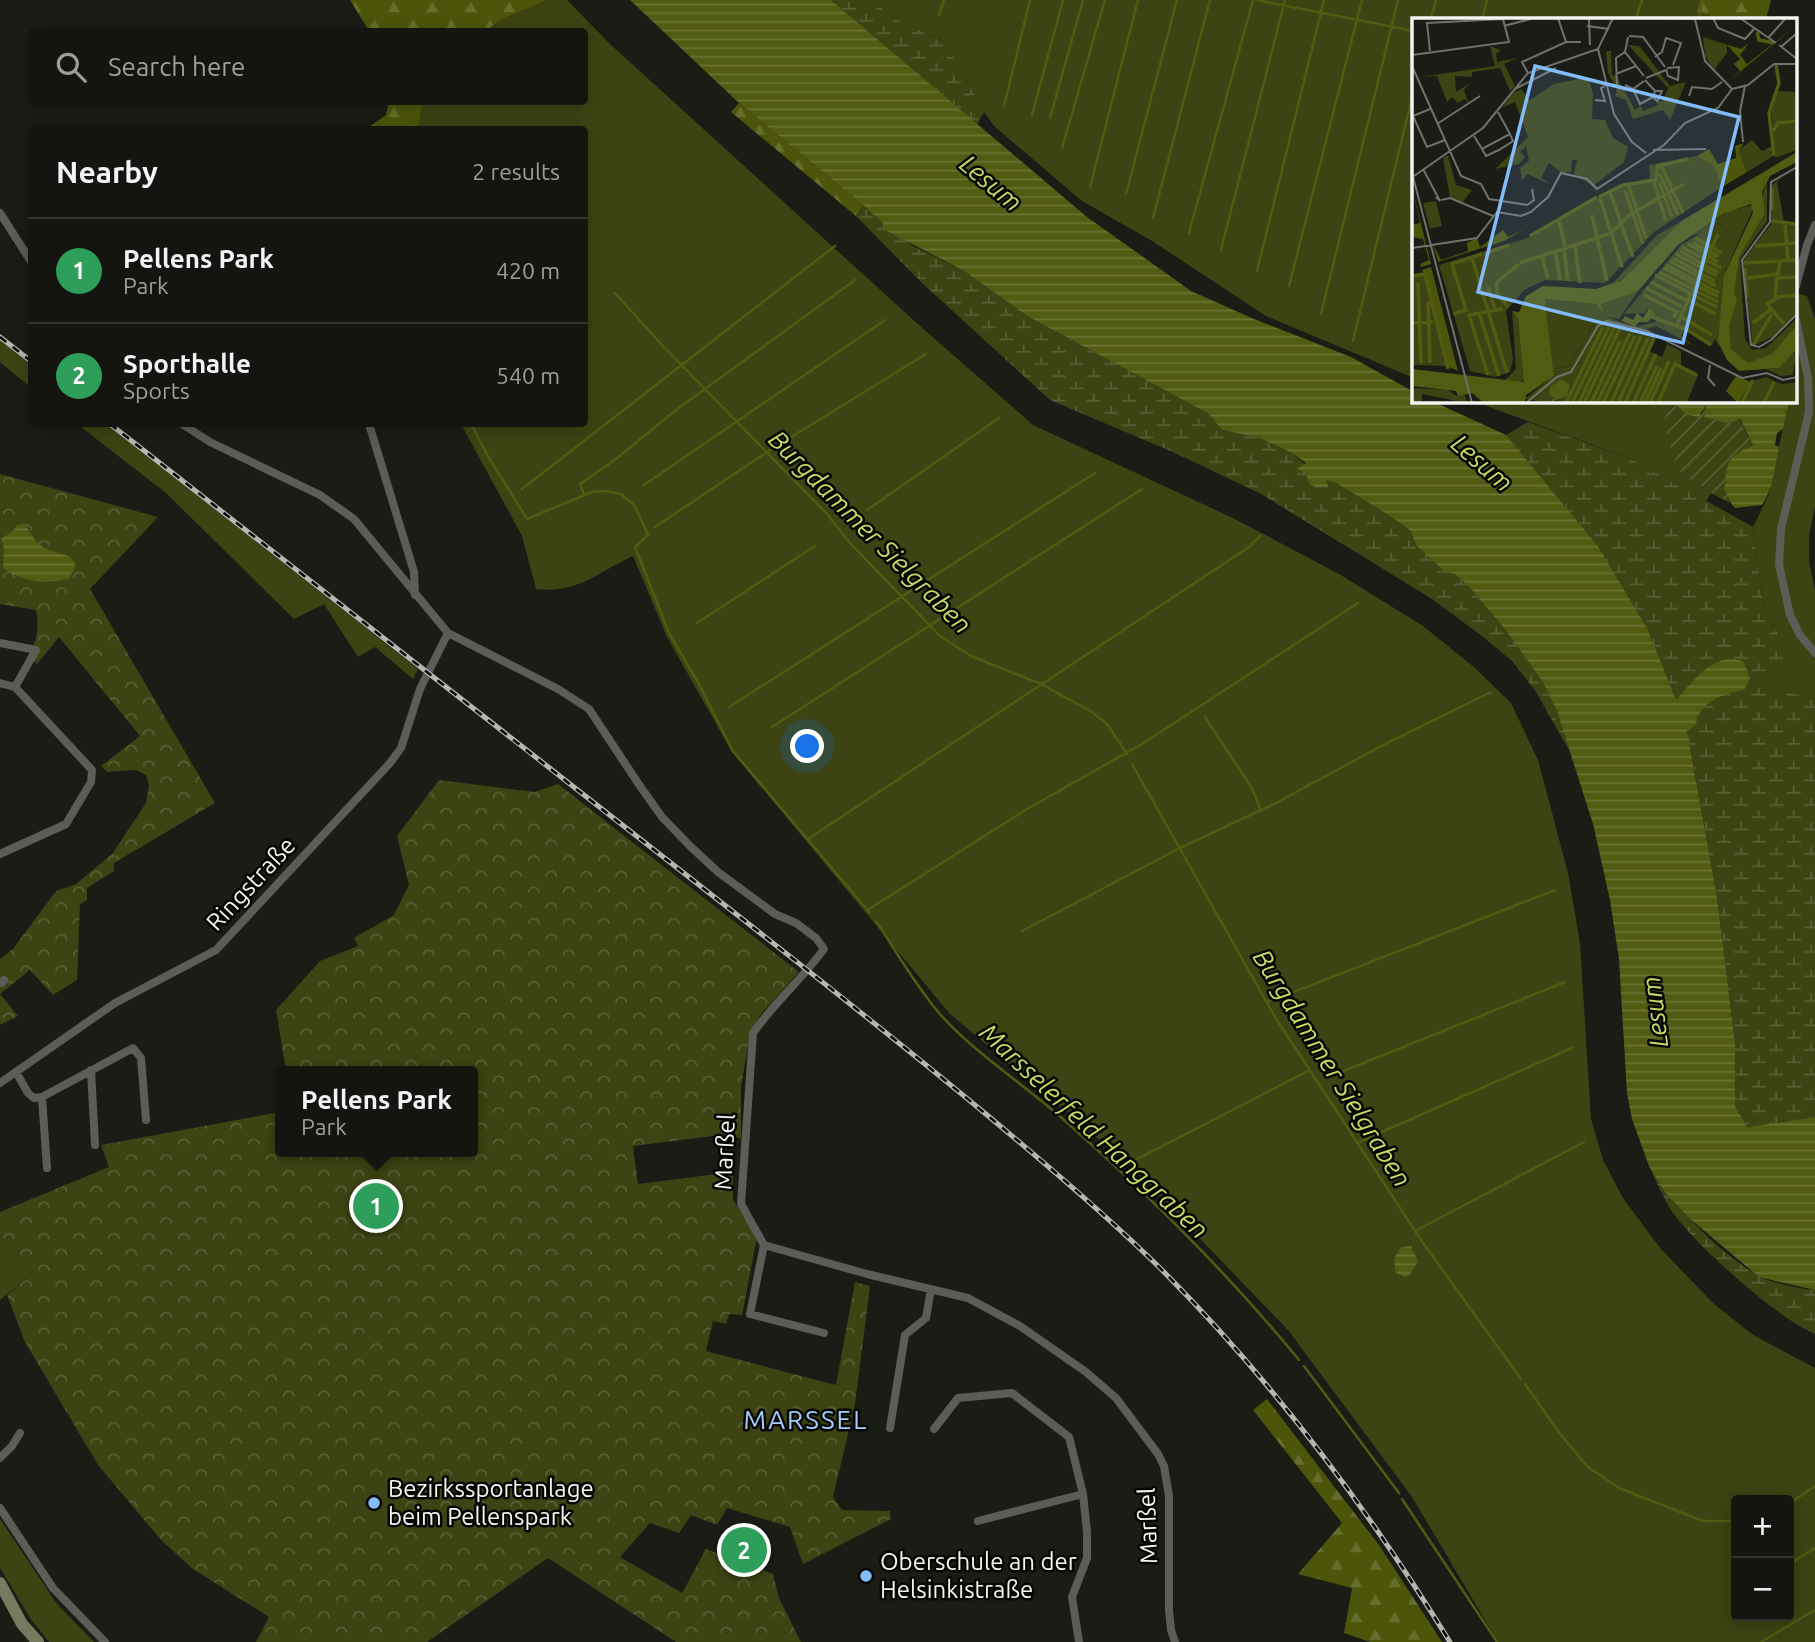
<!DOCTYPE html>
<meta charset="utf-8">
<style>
body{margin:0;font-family:Ubuntu,sans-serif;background:#1d1e19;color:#f1f3f6}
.controls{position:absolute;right:21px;bottom:21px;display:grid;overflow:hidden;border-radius:7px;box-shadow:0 4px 18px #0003}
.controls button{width:63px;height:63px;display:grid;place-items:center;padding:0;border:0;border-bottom:2px solid #333430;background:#141510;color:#f1f3f6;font:35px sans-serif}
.you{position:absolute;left:808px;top:747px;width:24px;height:24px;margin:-18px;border:5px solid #fff;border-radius:50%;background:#1a73e8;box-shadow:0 0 0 10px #1a73e833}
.badge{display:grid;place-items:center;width:46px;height:46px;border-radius:50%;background:#83bcfb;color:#fff;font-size:23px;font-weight:700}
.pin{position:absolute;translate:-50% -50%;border:4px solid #fff;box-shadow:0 2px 7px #0006}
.popup{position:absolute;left:275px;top:1066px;width:203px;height:91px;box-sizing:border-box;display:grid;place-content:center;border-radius:7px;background:#141510;filter:drop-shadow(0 2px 5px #0005);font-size:23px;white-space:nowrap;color:#9d9f9f}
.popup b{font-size:26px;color:#f1f3f6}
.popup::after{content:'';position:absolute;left:50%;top:100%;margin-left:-14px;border:14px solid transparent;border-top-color:#141510}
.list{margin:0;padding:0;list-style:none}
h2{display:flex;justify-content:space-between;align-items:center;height:91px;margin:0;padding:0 28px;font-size:30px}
h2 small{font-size:23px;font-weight:400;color:#9d9f9f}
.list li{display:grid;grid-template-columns:46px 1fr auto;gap:21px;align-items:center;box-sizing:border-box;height:105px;padding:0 28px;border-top:2px solid #333430}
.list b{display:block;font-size:26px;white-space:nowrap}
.list p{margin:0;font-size:23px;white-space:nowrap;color:#9d9f9f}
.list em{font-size:23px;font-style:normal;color:#9d9f9f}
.icon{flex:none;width:38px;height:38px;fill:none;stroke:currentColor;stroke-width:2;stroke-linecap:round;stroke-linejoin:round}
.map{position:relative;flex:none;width:1815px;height:1642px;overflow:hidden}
.search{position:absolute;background:#141510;box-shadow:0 4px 18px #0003;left:28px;top:28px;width:560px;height:77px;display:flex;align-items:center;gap:18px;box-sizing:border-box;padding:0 24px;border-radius:7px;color:#9d9f9f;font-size:26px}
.panel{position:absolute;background:#141510;box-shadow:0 4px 18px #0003;left:28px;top:126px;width:560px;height:301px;border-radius:7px}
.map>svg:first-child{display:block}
.grass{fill:#3d4313;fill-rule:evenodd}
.forest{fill:url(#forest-firs)}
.wetland{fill:url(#wetland-marsh)}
.park{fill:url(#park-crowns)}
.garden{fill:url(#garden-furrows)}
.water{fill:url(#water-rules)}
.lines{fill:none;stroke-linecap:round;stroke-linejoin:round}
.stream{stroke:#525b12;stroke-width:2.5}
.street{stroke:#5b5d56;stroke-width:8}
.secondary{stroke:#767b60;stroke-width:12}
.rail-casing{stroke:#b6b6b2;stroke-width:5}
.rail{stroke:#060604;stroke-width:2.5;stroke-dasharray:8;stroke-linecap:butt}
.poi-dot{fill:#83bcfb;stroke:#060604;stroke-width:2.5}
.labels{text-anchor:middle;stroke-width:5;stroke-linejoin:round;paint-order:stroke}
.street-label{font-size:24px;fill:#f4f4f0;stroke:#060604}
.poi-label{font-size:24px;fill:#f4f4f0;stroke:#060604;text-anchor:start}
.water-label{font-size:26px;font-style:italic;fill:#c9da62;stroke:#060604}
.neighbourhood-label{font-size:26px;letter-spacing:2px;fill:#a4cefd;stroke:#060604}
.inset-river{fill:none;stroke:#525b12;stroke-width:3.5}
.inset-road{fill:none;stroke:#71726d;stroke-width:2}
.view{fill:#83bcfb;fill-opacity:0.15;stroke:#83bcfb;stroke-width:3.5}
.inset-edge{fill:none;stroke:#f4f4f0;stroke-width:3.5}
</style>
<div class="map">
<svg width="1815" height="1642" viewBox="0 0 1815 1642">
<defs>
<pattern id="forest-firs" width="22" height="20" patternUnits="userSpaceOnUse" patternTransform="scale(1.75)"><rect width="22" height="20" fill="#4c5509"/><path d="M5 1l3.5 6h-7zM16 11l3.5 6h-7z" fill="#666e2d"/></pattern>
<pattern id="wetland-marsh" width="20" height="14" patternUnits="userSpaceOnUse" patternTransform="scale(1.75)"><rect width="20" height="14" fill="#3d4313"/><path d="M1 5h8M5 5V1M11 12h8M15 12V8" fill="none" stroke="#5a5f36"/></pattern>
<pattern id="park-crowns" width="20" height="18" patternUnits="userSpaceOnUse" patternTransform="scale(1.75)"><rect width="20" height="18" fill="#3d4313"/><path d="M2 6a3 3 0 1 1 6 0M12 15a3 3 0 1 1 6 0" fill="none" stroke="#5a5f36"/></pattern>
<pattern id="garden-furrows" width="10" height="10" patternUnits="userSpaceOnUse" patternTransform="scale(1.75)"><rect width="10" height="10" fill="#3d4313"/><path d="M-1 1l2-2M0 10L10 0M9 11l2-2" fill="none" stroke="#5a5f36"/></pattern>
<pattern id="water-rules" width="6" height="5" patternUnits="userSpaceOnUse" patternTransform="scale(1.75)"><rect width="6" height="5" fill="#525b12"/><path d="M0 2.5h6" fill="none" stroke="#6c7335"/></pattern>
</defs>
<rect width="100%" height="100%" fill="#1a1c16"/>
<path class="grass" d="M548,0H567L610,44L920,326L1033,425L1235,519L1339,574L1423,626L1474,667L1511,703L1538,760L1568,873L1580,943L1591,1119L1603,1160L1623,1198L1660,1248L1713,1303L1753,1335L1815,1368V1642H1498L1412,1497L1288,1330L1126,1162L950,1014L732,752L667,637L633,556C598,572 578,594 536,589L522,536L461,424H584V130H418L423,102H584V32L485,31L505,18ZM1736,1500H1789V1616H1736Z
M873,0H1699L1697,13L1725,19H1414V378L1266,316L1152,241L1082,201L995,127L984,112L946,43L892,17Z
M1796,293L1807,296L1815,319V506L1809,536V561L1815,591V699L1756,684L1784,647L1763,603L1753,527L1768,496L1789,401H1796Z
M0,340L31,365V388L0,362Z
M1473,401H1676V404L1666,413L1677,470L1711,493L1706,501L1631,459Z
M77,424H106L418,669L413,679L375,647L358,657L324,604L294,619L166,493Z
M0,1234L32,1274L0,1300Z
M0,1519L57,1604L94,1642H49L30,1618L0,1568Z"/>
<path class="forest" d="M350,0H548L505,18L485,31H369Z
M1699,0H1771L1766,19H1725L1697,13Z
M389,102H423L418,129H366L386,115Z
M739,103L863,205L856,216L731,112Z
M1267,1399L1379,1545L1442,1642H1370L1344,1633L1352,1588L1298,1574L1342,1523L1253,1410Z"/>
<path class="wetland" d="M831,0H873L892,17L946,43L984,112L977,125Z
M863,205L913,246L964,271L1027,316L1209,414L1222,430L1260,438L1292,453L1325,481L1336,483L1390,516L1411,531L1416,545L1455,574L1469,587L1504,628L1542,681L1557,711L1573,757L1536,692L1513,662L1482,636L1432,599L1261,494L1175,453L1050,400L922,283L856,216Z
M1528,422L1631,459L1753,527L1763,603L1784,647L1785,658L1756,684L1815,699V1117L1747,1127L1735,1106V1043L1717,897L1687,731L1647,628L1598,546L1506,435Z
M1649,1166C1676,1208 1714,1248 1757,1275C1768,1282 1801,1289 1815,1290V1334C1779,1320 1693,1243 1671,1210C1663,1197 1656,1181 1649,1166Z"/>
<path class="park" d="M0,474L158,517L90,589L215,803L114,863V871L87,888V900L80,904L77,980L53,995L30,970L0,994L18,1016L0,1025V959L13,949L56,891L76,884L112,854L146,803L149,785L146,775L136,770L107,772L101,766L140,736L59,637L37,664L28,656C38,639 39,629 36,610L0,604Z
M439,780L535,792L558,784L799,972L762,1013L750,1032L741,1087V1139L729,1134L633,1146L638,1184L733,1172V1200L757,1237L742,1315L729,1314L726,1324L713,1321L706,1351L836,1385L855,1282L870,1286L855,1404L833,1497L842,1510L890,1511L891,1519L803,1564L790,1527L727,1508L717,1525L691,1515L679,1533L650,1523L620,1557L682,1593L706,1549L773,1574L779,1598L801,1642H676L548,1558L427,1642H256L269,1617L193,1569L161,1540L98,1465L25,1342L7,1295L32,1274L0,1234V1212L109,1167L101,1145L280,1112V1152H472V1071H286L276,1010L320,961L358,946L354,938L394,915L409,885L397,836Z"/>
<path class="garden" d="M1705,402H1707L1704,417L1739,419L1753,445L1736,454L1726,467L1730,503L1711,493L1677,470L1665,425L1666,413L1676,404L1685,414H1702Z"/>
<path class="water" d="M630,0H831L1087,217L1191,291L1254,319L1351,357L1414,392V401H1432L1506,435L1598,546L1647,628L1676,700C1694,681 1714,650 1744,662L1750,679L1744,690C1723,694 1699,701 1696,724L1687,731L1717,897L1735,1043V1106L1747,1127L1815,1117V1290L1759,1277L1689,1218L1665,1192L1649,1166L1632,1119L1627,1093L1619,959L1610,900L1593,824L1557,711L1542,681L1504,628L1469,587L1455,574L1444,571L1416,545L1411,531L1390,516L1336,483L1326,481L1328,486L1317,487L1309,484L1306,473L1297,469L1306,463L1292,453L1260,438L1222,430L1209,414L1027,316L964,271L885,230L883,223L863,205L739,103Z
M1676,401H1789L1783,429L1777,433L1775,445L1779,447C1775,466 1773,489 1762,505L1735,508C1729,502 1729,496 1724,489C1728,481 1724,474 1727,467C1730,455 1743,450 1753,445L1740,419L1727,423L1704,417L1707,402L1699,417L1685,414L1676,404Z
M23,524C32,531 32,540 41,546C57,556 89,553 68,579C46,584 22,582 3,568L4,546L1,539L13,531L17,525Z
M1411,1246L1418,1261L1410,1275L1405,1277L1396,1273C1393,1261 1394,1255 1402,1247Z"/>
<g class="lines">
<path class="stream" d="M1256,0L1414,31
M939,15L944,0
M1431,19L1436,0
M1482,19L1487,0
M1636,19L1642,0
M1699,19L1702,0
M1004,106L1030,0
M1032,115L1063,0
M1050,118L1083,0
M1062,148L1105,0
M1090,187L1138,0
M1126,194L1177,0
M1153,218L1210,0
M1189,233L1253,0
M1221,250L1285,0
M1257,271L1324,0
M1289,286L1362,0
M615,293L661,344L827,514L850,543L940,636L971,656L1041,684L1092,712L1107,724L1127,754
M1321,314L1398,0
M1353,341L1414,89
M471,424L489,458L527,519L592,492L606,491L621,494L635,506L648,535L635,547L669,633L699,684L732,750L870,913
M644,485L885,320
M522,489L835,246
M584,494L580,484L616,459L676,410L855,280
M867,510L999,418
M655,527L767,452L926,354
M697,623L815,546
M729,707L1095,473
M1205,717L1252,788L1261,811
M772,727L1142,489
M1132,764L1275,1017L1421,1240L1521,1379
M808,839L1249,547L1260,536
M869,909L1027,809L1142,744L1358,603
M876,921C896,951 915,985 939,1013C972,1051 1026,1086 1064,1120C1148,1194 1228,1273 1299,1360
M1022,931L1180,848L1276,803L1385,744L1491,692
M1268,1002L1555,890
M1336,1074L1565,982
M1357,1143L1572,1048
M1118,1169L1310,1070
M1415,1231L1584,1142
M1304,1366L1399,1493
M1525,1384L1560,1434L1588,1467L1619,1488L1703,1521H1736
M1402,1499L1497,1642
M1789,1504L1815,1486
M1789,1564L1815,1548
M1761,1642L1815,1610"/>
<path class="street" d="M0,213L32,263
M1796,286L1807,245L1815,225
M1796,320L1808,378L1809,412L1781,529L1779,564L1790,615L1800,635L1815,653
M182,424L210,442L320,495L354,519L448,633L558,689L589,709L640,786L662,817L690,846L718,872L775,914L796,923L816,938L824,949C802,979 774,1003 753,1033L741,1204L764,1245L867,1274L968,1298L1020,1326L1086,1372L1116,1398L1158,1454L1164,1466L1169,1496V1610L1171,1630L1175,1642
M369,424L414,572L415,595
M0,643L36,650L15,687
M0,683L15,687L92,770L91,782L66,824L0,854
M0,983L4,980
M91,1070L95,1145
M16,1072L28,1093L34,1098L42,1097L133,1048L141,1058L146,1120
M0,1083L115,1003L216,950L390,763L401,748L420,689L448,633
M42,1097L47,1168
M764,1245L750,1314L824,1333
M890,1428L905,1335L926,1318L931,1289
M934,1429L958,1398L1012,1393L1069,1437L1083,1494L1087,1532V1558L1072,1597L1079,1642
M0,1458L12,1446L20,1433
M0,1508L53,1588L105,1642
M978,1521L1083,1494"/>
<path class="secondary" d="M0,1583L22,1624L38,1642"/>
<g class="rail-casing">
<path id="rail" d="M0,337L32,362
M110,424C305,576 499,729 694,881C792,958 891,1035 987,1115C1046,1164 1104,1213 1159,1267C1271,1379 1367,1507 1450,1642"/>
</g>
<use href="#rail" class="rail"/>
</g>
<g class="poi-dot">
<circle cx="374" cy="1503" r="7"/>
<circle cx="866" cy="1576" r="7"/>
</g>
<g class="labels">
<g class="street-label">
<text transform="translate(251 884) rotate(-47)" y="8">Ringstraße</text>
<text transform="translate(725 1152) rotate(-87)" y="8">Marßel</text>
<text transform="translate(1148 1526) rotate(-92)" y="8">Marßel</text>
</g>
<g class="poi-label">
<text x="388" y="1497">Bezirkssportanlage<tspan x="388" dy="28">beim Pellenspark</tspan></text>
<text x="880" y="1570">Oberschule an der<tspan x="880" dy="28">Helsinkistraße</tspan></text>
</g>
<g class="water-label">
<text transform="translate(991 183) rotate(40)" y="9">Lesum</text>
<text transform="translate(1482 463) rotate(41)" y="9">Lesum</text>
<text transform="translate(870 532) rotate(45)" y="9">Burgdammer Sielgraben</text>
<text transform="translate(1655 1012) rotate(-97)" y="9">Lesum</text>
<text transform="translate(1332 1068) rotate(58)" y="9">Burgdammer Sielgraben</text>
<text transform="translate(1094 1131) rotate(43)" y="9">Marsselerfeld Hanggraben</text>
</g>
<g class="neighbourhood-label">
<text x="806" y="1429">MARSSEL</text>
</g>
</g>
<g transform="translate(1412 18)">
<rect width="385" height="385" fill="#1a1c16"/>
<path d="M291,19L315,27V35L302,52L293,38ZM385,61V132L363,140L359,89L365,73L384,74ZM36,137L44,167L60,172L50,185L38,179L31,140ZM285,138L302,149L310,169L242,214L193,265L133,262L112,272L94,293L101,341L98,354L83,359L58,353L27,247L122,218L172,186L211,167L238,160L237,147ZM373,156L365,164L372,204H385V294L362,318L341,328L331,243L359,206L360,167ZM24,183L30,208L18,211L11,185ZM306,205L317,215L307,327L303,321L300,327L294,325L273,310L269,318L282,328L244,308L221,315L242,319L237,333L250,339L255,326L269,333V348L286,357L275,384L142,385L154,376L149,361L139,369L142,379L137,385L113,381L141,358V351L157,349L188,296L222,309L244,304L236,290L233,295L212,296L269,227ZM12,256L35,348L0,347V259ZM354,359L370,366L385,364V385H326L340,363ZM0,370L35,372L45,378L52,374L55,385L10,376V385H0Z" fill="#3d4313"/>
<path d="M385,7L313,66L328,53L322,46L328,41L314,26L291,19L329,31L337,25L328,37L335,46ZM332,125L327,132L335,154L310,169L302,149L285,138L297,131L306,146L324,140L323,128ZM0,169L19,246L9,249L8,246L17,242L11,221L0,219V207L8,205ZM113,211L92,223L26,244L21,226L29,242L56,233L55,225L65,220L68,229L91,212L96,219ZM19,249L24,268L46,353L35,348L10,252ZM324,358L339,364L326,385L314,373Z" fill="#4c5509"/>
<path d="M340,122L350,133L360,128L363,137L335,154L327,132ZM343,186L315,250L311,249L317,215L306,205L292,215L281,217L315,194ZM275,200L217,258L195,270L184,271L202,264L245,217ZM226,273L207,301L187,297L157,349L141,351L133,281L184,286ZM100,293L106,301L114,361L104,366L77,363H92L104,351ZM385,331L381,357L369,358L354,351L367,350Z" fill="#3d4313"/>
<path d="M216,27L227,28L229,30L258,68L274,64L258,102L251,92L221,101L214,82L203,78L205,72L196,55L194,33H199L200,58L204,57L223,92L229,88L231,93L246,87L245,82L250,84L256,70ZM78,28L89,32L84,36L85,44L105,40L92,46L103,68L98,73L88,50L60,54V59L43,58L44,74L58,65L52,72L57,87L53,81L46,85L40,79L35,84L25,58L8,59L83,48ZM176,59L181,76L180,101L193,102L201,120L216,129L212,144L181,168L162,156L165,142H160L159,154L150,155L137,145L129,160L140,167L115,156L110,163L108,150L117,143L114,128L108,134L113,139L107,146L83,151L116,119L103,84L90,90L102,74L109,71L118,82L142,66ZM355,163V203L328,241L333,321L340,332L354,330L385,300V317L357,343L329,346L314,329L321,247L343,201Z" fill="#3d4313"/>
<path d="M385,134V144L358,158L350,174L353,195L327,239L322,274L325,282L317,309L319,331L336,345L360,336L385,307V331L367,350L327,353L315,342L306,324L312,257L341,195L339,186L311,196L266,227L226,273L189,286L191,295L184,286L133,281L142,358L114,377L113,385H72L60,375L46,378L44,373L0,368V351L112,364L106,301L100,293L107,294L114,278L131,268L184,271L209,263L271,202ZM237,290L243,296L236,304H227L223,309L210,303L213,298L221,302L225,295L231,300ZM149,361L158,366L155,378L137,385L142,379L137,377L138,369Z" fill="#525b12"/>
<path class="inset-river" d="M345,14L347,22L362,25M361,113L366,105L385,103M362,138L357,95L367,65L364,47M250,149L271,195M248,156L266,197M247,164L260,199M242,165L254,203M217,168L234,220M213,172L231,226M198,174L221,239M187,179L211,167L244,162L246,148L276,141M188,180L210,249M360,192V170M180,197L195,263M147,203L153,228M360,203L385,206M373,207L376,242M198,216L219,196L272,166M118,218L185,179M283,220L310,235M281,224L307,238M276,226L306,244M280,226L304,240M163,228L168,265M343,228L385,225M270,229L309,250M143,232L148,262M152,232L156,263M268,233L307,255M72,236L97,227M264,236L305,258M130,238L136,261M60,240L95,355M261,240L303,263M258,243L304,268M108,245L197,216M332,245L385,242M254,247L307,275M252,250L306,279M333,250L335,279M247,254L306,284M243,257L305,289M0,258L13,256L36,351M336,260L366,256L368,243M239,264L275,283M6,265L9,345M76,269L83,292M234,270L270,289M232,277L265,294L261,300M363,279L365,260L385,259M277,282L304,296M16,283L18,345M96,289L85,275V264L107,246M67,295L87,358M41,296L54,292L40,246L70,236M268,298L300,317M240,299L274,311L299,327M0,305L21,304M341,305L358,292M372,306L355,286L366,279L385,277M264,309L306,216M341,327L360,296M76,357L57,297L91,291M154,385L191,309M160,385L197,309M167,385L203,308M172,385L208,310M179,385L208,323M185,385L218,315M191,385L223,318M199,385L229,318M206,385L236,320M213,385L242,320M221,385L244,336M228,385L245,348M233,385L249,350M238,385L257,343M246,385L263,346L285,357M330,385L341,362M352,385L362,364"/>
<path class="inset-road" d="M146,0L154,24M254,0L282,1M301,0L306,10L333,21L342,11M328,0L364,25M177,1L178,27M283,1L293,43L320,71M92,8L122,0M175,8L197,11M217,18L231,19L253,49M216,19L213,34L232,58M357,19L374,0M367,27L385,41M369,29L385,15M186,31L202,96L220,124L234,135M0,37L97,24L91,1L15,5L18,33M243,39L250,34L254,20L269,25L261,47M0,48L33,122M254,51L256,58L266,62L267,49L255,50M116,55L110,44L154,24H169M204,56L224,48M234,60L254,52M213,67L221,71L232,63M205,69L204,40L213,34M103,71L144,50M221,71L228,86L241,79L243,73L233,62M320,71L336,67L362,46H385M277,78L280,69L300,71L310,64M241,79L245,83L250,73H243M183,82L193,83L189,70L193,68M18,91L1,98L15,129L33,122M25,106L68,78M62,118L70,131L98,116L86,94M33,122L49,158L69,166L77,181L115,187L122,182L120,171M331,124L328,93L333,68M70,131L74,138L87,132L101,123L98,116M241,132L294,131M385,149L359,164L358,204L330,242L339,327L347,329L359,322L385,296M11,151L28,183L24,179M0,155L60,385M2,158L71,110L116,55L186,31L201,0M29,182L38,180L81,198M0,230L65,220L85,194L109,198L119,194L136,179L149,155L175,161L185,171L252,127L273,105L306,90L320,71M298,347L296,360L303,368M114,385L145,359L159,354L186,308L195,303L235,313L330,360L355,355L371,362L385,359"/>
<path class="view" d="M123,48L327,99L271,325L66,274Z"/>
<rect width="385" height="385" class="inset-edge"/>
</g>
</svg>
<div class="controls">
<button>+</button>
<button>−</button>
</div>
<div class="you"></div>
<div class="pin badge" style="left:376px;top:1206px;background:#2e9e5b">1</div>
<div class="popup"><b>Pellens Park</b>Park</div>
<div class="pin badge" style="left:744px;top:1550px;background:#2e9e5b">2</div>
<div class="search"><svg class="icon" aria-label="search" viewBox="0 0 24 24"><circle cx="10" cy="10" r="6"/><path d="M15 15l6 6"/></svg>Search here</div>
<section class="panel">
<h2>Nearby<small>2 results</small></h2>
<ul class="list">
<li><span class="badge" style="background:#2e9e5b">1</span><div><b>Pellens Park</b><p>Park</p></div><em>420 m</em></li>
<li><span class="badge" style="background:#2e9e5b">2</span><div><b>Sporthalle</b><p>Sports</p></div><em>540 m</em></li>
</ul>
</section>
</div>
